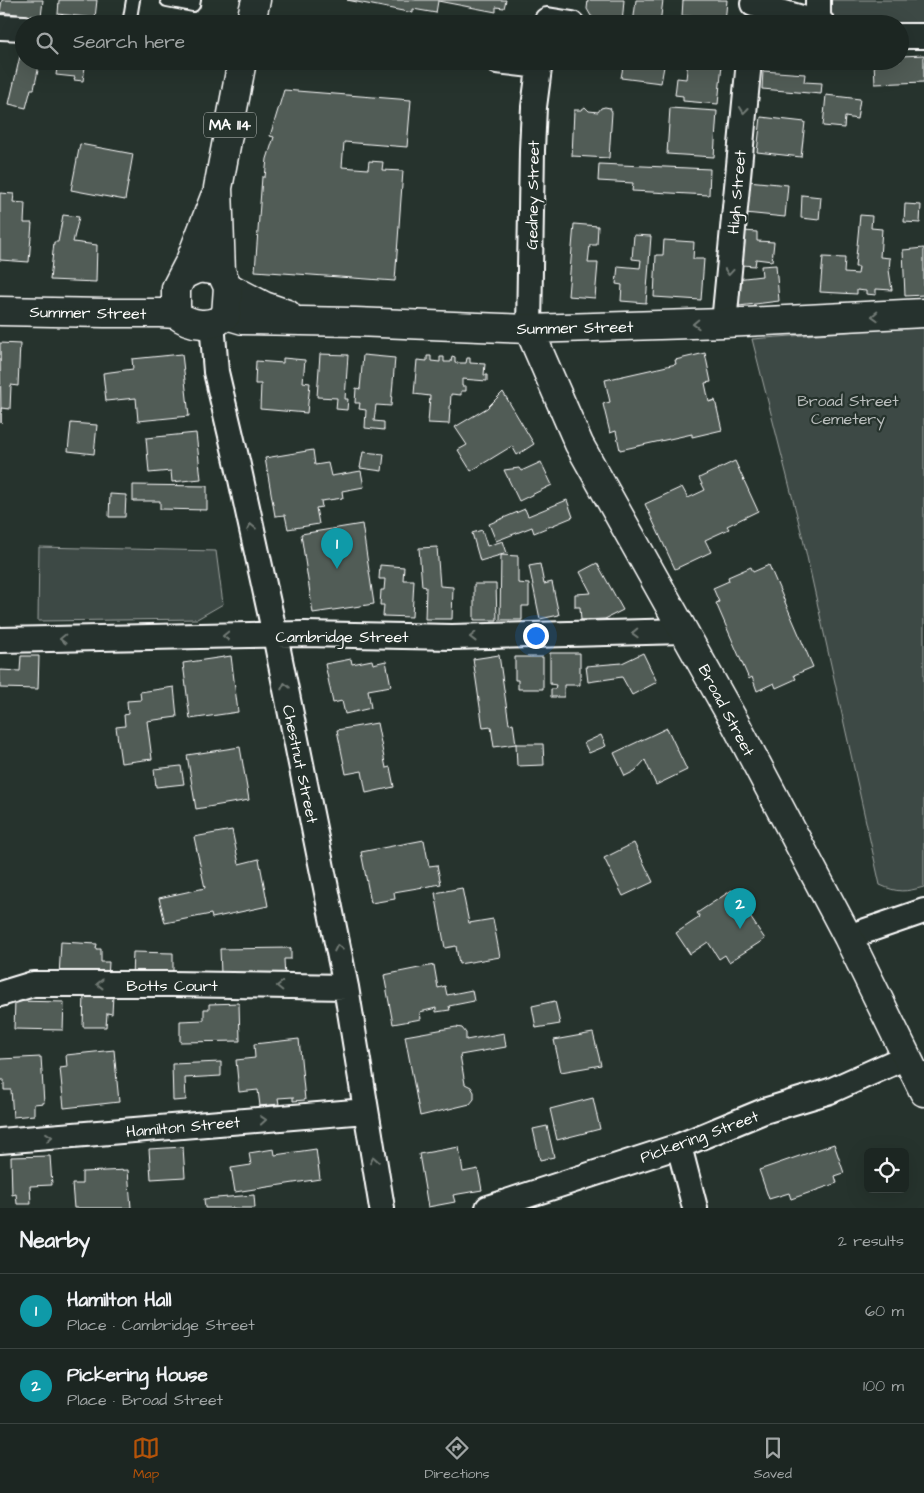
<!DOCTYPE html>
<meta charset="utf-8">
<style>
body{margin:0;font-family:"Architects Daughter",sans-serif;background:#252e2a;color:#f1f3f6}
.controls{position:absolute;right:15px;bottom:15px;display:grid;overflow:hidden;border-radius:8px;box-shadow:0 5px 20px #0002}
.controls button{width:45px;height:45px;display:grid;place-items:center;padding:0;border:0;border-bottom:1px solid #3a4340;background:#1c2622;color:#f1f3f6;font:25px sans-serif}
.you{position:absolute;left:535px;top:635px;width:18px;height:18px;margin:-12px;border:4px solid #fff;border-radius:50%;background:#1a73e8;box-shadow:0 0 0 8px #1a73e833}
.badge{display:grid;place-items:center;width:32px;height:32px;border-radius:50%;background:#b45309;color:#fff;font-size:16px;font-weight:700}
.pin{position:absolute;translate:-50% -41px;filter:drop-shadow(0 1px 2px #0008)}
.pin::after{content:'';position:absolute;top:26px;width:18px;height:15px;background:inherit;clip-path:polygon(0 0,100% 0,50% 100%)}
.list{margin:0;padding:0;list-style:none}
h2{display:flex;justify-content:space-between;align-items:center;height:65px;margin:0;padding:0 20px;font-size:21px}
h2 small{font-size:16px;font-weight:400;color:#a0a5a5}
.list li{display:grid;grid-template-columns:32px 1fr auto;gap:15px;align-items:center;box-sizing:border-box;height:75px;padding:0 20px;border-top:1px solid #3a4340}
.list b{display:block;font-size:19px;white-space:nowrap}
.list p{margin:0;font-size:16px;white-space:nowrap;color:#a0a5a5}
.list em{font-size:16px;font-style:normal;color:#a0a5a5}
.icon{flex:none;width:28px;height:28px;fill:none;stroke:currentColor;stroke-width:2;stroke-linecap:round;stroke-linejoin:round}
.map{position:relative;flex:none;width:924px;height:1208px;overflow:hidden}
.search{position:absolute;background:#1c2622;box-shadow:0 5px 20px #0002;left:15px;right:15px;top:15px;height:55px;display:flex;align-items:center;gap:12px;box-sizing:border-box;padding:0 18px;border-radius:28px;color:#a0a5a5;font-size:19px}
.sheet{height:215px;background:#1c2622}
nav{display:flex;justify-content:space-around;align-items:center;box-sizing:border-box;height:70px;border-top:1px solid #3a4340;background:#1c2622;font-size:14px;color:#a0a5a5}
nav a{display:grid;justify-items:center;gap:2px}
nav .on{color:#b45309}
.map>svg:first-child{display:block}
.green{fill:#3e4944;stroke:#9ea4a2}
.building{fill:#515c57;stroke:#fff}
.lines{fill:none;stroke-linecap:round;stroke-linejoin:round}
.service-casing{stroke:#fff;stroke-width:16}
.minor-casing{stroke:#fff;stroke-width:28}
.tertiary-casing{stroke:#fff;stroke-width:31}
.primary-casing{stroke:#fff;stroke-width:31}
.service{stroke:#26332d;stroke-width:12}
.minor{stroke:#26332d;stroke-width:24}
.tertiary{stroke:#26332d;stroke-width:28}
.primary{stroke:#26332d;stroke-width:28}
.oneway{stroke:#727a76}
.labels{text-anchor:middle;stroke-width:4.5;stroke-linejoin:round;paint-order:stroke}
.shield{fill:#26332d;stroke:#bec2c0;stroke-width:1}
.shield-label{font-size:15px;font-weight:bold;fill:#fff}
.street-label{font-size:16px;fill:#fff;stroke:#26332d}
.park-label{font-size:16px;fill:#bbbfbe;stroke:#26332d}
</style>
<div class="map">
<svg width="924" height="1208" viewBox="0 0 924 1208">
<rect width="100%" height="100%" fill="#26332d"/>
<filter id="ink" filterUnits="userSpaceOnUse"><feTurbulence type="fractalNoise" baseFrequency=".02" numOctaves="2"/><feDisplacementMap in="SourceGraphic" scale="10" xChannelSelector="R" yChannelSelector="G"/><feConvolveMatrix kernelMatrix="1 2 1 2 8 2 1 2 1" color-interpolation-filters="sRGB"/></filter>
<g filter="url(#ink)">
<path class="green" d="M818,0H924V34L900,36V24H823Z
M924,326V887C905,892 898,893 880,885L803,539L752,339Z
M39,547L216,551L223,604L197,619L38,621Z"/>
<path class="building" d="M2,0H43L41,17L0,12Z
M59,0H97L95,18L58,14Z
M347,0H506L504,8L496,7V12L438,1L436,13L413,9V13Z
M588,0H624L622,24L598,21L591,16L587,9Z
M636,0H663L660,24H633Z
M683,0H727L725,24H703L704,17L682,16Z
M23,43L24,61H40L34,89H31L26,108L9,104Z
M924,55V82L875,84L874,61H900V56Z
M58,61H77L76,66L85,67L83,81L74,80L75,77L56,75Z
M624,61H665L661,83L621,78Z
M688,61L722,64L718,104L683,101V96L675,95L677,78L686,79Z
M763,71L805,74L804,82L822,83L821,94L762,89Z
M284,90L411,100L407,147L344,142L342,167L368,169L369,161L383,162L382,170L403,171L395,281L255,271L262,177H265L267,159L274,137L270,136Z
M826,95L860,99L857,119L845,117L844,128L823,126Z
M585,107L589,111L598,112L601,108L605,107L610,108L612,112L609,158L572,156L574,110H581Z
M670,108L717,111L714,157L667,154Z
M761,117L805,122L801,157L757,152Z
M80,144L133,154L125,200L71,190Z
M599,164L710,169L709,195L632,191L633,183L598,181Z
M748,181L788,185L785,217L745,213Z
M0,193L14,194L13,202L25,203L24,223H32L29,262L0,260Z
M802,195L821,197L819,220L801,218Z
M905,204L921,205L920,223L904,222Z
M63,215L79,217L73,242L97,245L96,282L50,280L54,242H58Z
M860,215L872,216L871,228L882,229L880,257L890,258L889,270L892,290L876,289V295L866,294V291L857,290V294L820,292L823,257L845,258L844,273L858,274L859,267H855Z
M574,224L598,226L597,245H590L588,263H598L595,298L568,296Z
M744,231L757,232V241L774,242L772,261L756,259L755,266L742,265Z
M634,235L651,236L646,303L621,301L622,285L616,284L618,266L640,268L641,260L632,259Z
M664,240L694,242L693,259H704L701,300L654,297L656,255H663Z
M924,248V295L905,296L903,250Z
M776,265L779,301L739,306L736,279L762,276L761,266Z
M0,343L20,344L18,386L11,385L10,409L1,408V423Z
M705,353L711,382L705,383L709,402L715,400L722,430L692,437V434L620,450L616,431L610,433L603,404L610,402L605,380L676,364L675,360Z
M182,354L189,416L138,421L136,398L106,401L103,373L133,369L132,359Z
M320,354L348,355L345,399H348L347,410L336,409L337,398L317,397Z
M363,355L395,358L391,406L376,405L374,421L384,422V430L365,428L366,410L359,409L360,403H355L356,388L360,389Z
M427,356H431V361L440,362V357H444V362H451L452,356L455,357V363H466L467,358H470V363L485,364L484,375H487V381L462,379V386H466V391H461V395L451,394L449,424L428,423L430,396L414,394L417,360L427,361Z
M283,358L305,360L303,382L310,383L307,413L260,409L261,384H255L256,361L283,363Z
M503,392L534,444L517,455L512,446L471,471L458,450L467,445L455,427L487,408Z
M71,423L97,425L94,454L68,451Z
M196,433L201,479L172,482L171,471L149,473L146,438Z
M313,450L315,465L328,463L331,476L361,471L364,487L342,491L343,498L321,501L322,507L316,508L319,524L288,529L285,515L275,516L265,458Z
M363,452L384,454L382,471L360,468Z
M735,461L758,511L727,526L729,529L705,540L711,552L675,569L645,504L682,487L688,498L705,490L699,478Z
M541,462L552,485L519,501L504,470L519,468L521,471Z
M133,485L207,486V510L160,509V501H133Z
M110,494L126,495L125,517H109Z
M567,500L573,517L534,533L532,527L496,541L489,524L525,509L528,516Z
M362,524L374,604L313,613L301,534Z
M482,530L487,546L503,541L507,553L480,561L472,533Z
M437,547L440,586L453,587L452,619H425L426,587L422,586L419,548Z
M501,555L518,556V583L529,584V606H522V620H500Z
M597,563L623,610L605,619L581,620L580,607H575V594L591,593L580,572Z
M540,564L544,584L552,582L559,615L540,619L529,566Z
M380,565L404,567L403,580H414L412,617L383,616L384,605H380L381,590H384L385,579H379Z
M769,565L813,667L794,675L796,679L776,688L774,683L757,691L752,677L749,679L716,603L719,602L713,588L729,581L728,577L751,567L753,572Z
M474,584H496L497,620H474Z
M550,653H580V685H564V697H551V689H555L556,685L550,684Z
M643,653L657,682L632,695L622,677L588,682L586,666L622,663Z
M499,655L509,724L513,723L516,744L494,747L491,727L483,728L473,659Z
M21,656H39L38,689L0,688V670L20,671Z
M231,656L238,712L190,719L183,663Z
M515,657H543V689H518V680H515Z
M351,659L352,664L372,660L373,664L386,661L391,686L368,690L371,708L345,714L342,701L333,703L325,664Z
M174,687L177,717L147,721L152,759L121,763L116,727L125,726L124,715L128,714L127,701L141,700L140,692Z
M377,723L386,768L390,767L394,787L366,793L362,771L346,774L337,730Z
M667,728L687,770L656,785L645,760L635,771L625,776L614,753Z
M601,735L606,746L589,753L584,743Z
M516,744H543L544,765L517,766Z
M240,747L249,800L196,809L187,755Z
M181,766L184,784L156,787L154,769Z
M232,830L239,864L259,859L268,906L212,918L211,914L165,923L159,898L205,888L194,837Z
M424,840L429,866L437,865L441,884L394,892L395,899L371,903L361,852Z
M634,843L653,882L623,896L604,858Z
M462,888L469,923L493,919L500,957L459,964L456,946L445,948L435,893Z
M732,890L765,939L729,962L725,955L719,959L708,942L690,954L676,933L700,917L697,913Z
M61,942L97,944L96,949H101V962H109L108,979L59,976Z
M291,948V959H284L285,980L221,974L220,949Z
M133,952L173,953V974L132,977Z
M434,965L438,988L445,986L447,995L472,990L474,1001L449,1006L450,1010L436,1012V1008L420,1012L421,1019L393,1024L384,975Z
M84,993L113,995L112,1014L107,1013L106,1027H83Z
M15,1001L64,1002L63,1030L14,1029Z
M555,1001L560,1024L536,1028L532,1006Z
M239,1003L240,1041L180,1042V1021L204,1020V1009H209V1004Z
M456,1027L462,1028L466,1033V1040L504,1033L506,1047L460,1055L465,1084L471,1087L474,1092V1099L470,1104L420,1116L405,1036Z
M593,1033L601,1065L561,1072L554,1040Z
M299,1039L305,1100L293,1101V1097L278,1098L279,1104L260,1106L258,1090L239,1092L236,1060L255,1058L254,1044Z
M114,1050L119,1102L64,1108L60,1068L67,1067L66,1055Z
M41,1057L44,1103L34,1104V1115L13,1117L11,1090H4V1080H0V1059Z
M221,1062V1076L185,1078L186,1100L173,1101L172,1064Z
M593,1098L600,1129L557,1140L550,1109Z
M547,1126L554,1157L540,1160L533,1129Z
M834,1144L844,1173L835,1176L837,1183L791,1199L789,1193L769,1199L759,1170Z
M183,1147L185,1177L151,1179L149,1149Z
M459,1147L463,1172L478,1169L482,1190L453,1195L455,1202L428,1207L419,1154Z
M274,1149L275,1155L316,1149L320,1179L235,1192L231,1168L251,1165L249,1153Z
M50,1156L52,1185L30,1186L31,1204H17L16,1194L12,1195L11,1157Z
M128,1170L131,1208H74L72,1184H82V1172Z
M254,1195L255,1208H205L204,1199Z"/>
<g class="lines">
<g class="service-casing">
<path id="service" d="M167,0L193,5L194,0
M129,24L133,0"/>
</g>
<g class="minor-casing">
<path id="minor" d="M753,4L823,24
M547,20L572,24
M818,23V0
M0,27L24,28
M900,36H924
M497,61L540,66
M212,322L216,372L237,461L275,635L346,987L382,1208
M724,323L749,61
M529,329L532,150L534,107L540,61
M0,640L305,634L452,637L684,631
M848,937L924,911
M0,994L33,984H171L346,987
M0,1141L366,1111
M679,1146L695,1208
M488,1208L679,1146L764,1111L830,1091L906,1057"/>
</g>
<g class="tertiary-casing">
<path id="tertiary" d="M228,287L264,306L287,314
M226,315L243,320L355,322L529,329L724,323L924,313
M529,329L579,444L734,721L848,937L924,1092"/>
</g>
<g class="primary-casing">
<path id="primary" d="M250,24L256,0
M221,272L218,188L242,61
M0,311L105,313H160L176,314
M176,314C189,325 212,329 226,315L228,287L221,272C204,268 199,266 184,275
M176,314V288L190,261L214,199"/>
</g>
<use href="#service" class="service"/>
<use href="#minor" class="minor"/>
<use href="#tertiary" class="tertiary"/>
<use href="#primary" class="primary"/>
</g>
<defs><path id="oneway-chevron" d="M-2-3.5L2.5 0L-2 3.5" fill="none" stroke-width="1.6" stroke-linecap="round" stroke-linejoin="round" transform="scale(1.25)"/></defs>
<g class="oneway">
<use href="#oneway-chevron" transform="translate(744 110) rotate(96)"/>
<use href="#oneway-chevron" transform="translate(729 272) rotate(95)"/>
<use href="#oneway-chevron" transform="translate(875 316) rotate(178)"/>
<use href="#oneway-chevron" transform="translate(696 324) rotate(178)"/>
<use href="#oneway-chevron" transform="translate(251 527) rotate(-102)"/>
<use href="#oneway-chevron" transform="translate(635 633) rotate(178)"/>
<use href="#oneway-chevron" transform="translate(226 636) rotate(179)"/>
<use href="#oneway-chevron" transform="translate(473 637) rotate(179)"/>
<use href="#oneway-chevron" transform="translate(63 639) rotate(179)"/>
<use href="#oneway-chevron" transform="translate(285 686) rotate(-102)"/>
<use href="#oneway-chevron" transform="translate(338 948) rotate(-102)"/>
<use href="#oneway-chevron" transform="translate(100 984) rotate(180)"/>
<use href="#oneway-chevron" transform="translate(280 986) rotate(-179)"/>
<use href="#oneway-chevron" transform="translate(263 1120) rotate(-5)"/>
<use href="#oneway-chevron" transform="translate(49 1137) rotate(-5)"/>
<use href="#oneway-chevron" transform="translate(374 1160) rotate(-99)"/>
</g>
</g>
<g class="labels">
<rect class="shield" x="204" y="112.5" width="52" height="25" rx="4"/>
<g class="shield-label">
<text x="230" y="130">MA 114</text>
</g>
<g class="street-label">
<text transform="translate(736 192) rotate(-85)" y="6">High Street</text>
<text transform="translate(532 195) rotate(-89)" y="6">Gedney Street</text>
<text transform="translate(88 312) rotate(1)" y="6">Summer Street</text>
<text transform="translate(575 327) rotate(-1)" y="6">Summer Street</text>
<text x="342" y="642">Cambridge Street</text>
<text transform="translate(727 710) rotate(62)" y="6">Broad Street</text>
<text transform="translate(301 764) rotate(78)" y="6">Chestnut Street</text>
<text x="172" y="991">Botts Court</text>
<text transform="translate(183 1126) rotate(-5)" y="6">Hamilton Street</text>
<text transform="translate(699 1136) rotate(-20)" y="6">Pickering Street</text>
</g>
<g class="park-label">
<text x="848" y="406">Broad Street<tspan x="848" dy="18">Cemetery</tspan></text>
</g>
</g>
</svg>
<div class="controls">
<button><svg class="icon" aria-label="locate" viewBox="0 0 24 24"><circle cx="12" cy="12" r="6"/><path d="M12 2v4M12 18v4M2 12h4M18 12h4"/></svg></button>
</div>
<div class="you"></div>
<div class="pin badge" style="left:337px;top:569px;background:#0f9aa8">1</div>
<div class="pin badge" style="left:740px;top:929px;background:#0f9aa8">2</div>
<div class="search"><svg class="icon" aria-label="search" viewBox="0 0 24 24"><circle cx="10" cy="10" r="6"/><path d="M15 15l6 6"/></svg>Search here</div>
</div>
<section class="sheet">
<h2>Nearby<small>2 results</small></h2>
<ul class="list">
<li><span class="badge" style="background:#0f9aa8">1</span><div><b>Hamilton Hall</b><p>Place · Cambridge Street</p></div><em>60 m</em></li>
<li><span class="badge" style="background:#0f9aa8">2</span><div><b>Pickering House</b><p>Place · Broad Street</p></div><em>100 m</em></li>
</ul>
</section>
<nav>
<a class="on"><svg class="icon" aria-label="map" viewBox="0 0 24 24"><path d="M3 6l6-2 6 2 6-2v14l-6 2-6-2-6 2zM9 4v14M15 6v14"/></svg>Map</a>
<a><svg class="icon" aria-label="directions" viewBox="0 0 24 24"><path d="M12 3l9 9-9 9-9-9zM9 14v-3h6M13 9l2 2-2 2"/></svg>Directions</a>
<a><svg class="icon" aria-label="saved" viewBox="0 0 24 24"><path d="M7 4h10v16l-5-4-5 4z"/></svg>Saved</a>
</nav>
